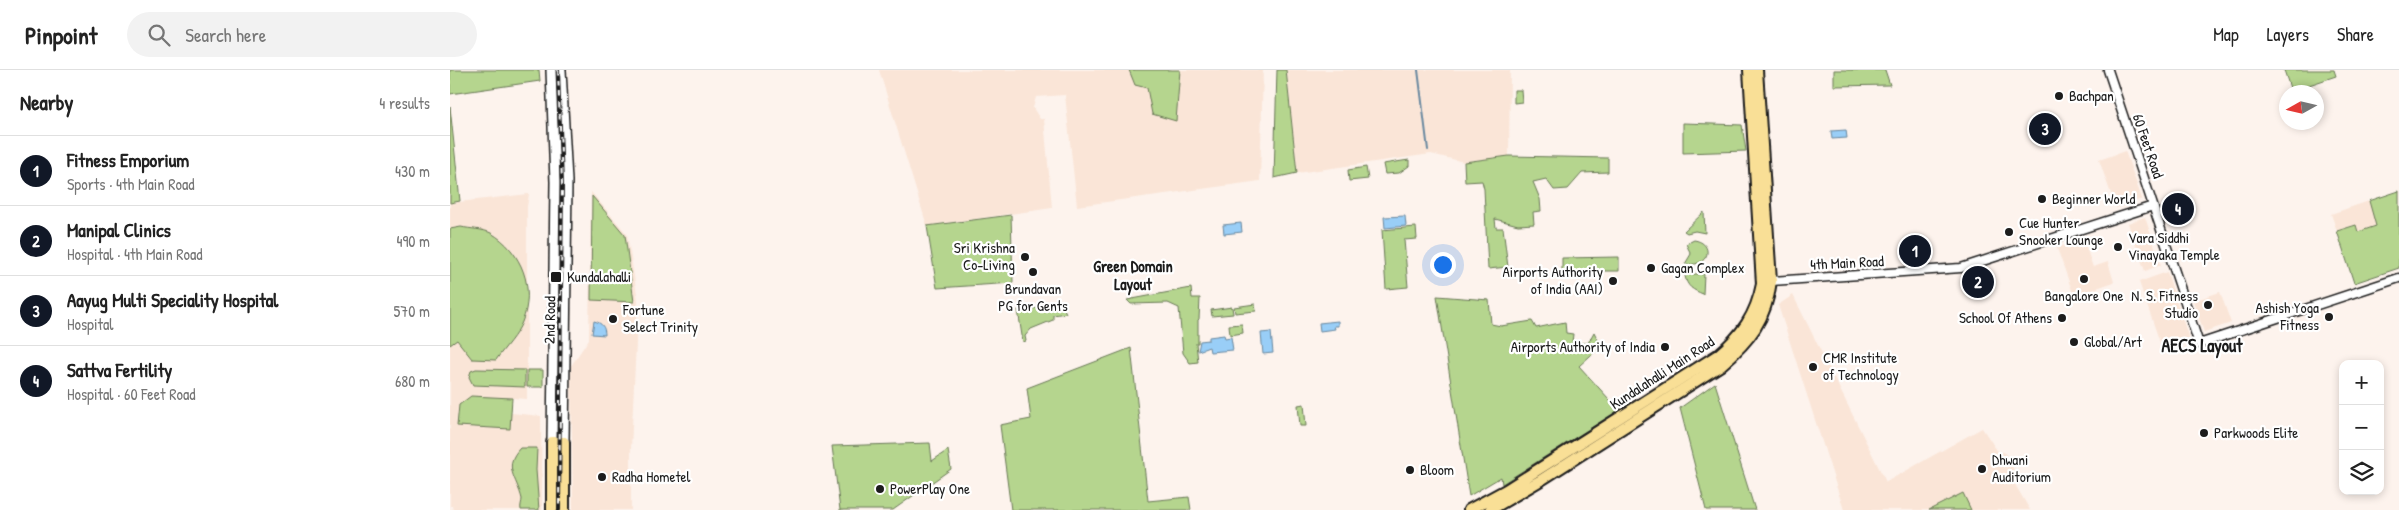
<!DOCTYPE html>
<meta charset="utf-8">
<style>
body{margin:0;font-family:"Patrick Hand",sans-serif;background:#f2f2f2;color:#222}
.controls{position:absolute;right:15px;bottom:15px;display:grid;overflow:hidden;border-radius:10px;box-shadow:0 2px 8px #0003}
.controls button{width:45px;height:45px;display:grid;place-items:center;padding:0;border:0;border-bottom:1px solid #e0e0e0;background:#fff;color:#222;font:25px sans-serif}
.compass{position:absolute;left:1829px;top:15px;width:45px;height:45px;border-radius:50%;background:#fff;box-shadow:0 2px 8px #0003;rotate:262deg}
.you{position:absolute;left:992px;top:194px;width:18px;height:18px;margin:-12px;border:4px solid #fff;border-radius:50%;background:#1a73e8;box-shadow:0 0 0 8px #1a73e833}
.badge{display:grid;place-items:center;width:32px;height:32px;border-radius:50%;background:#111827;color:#fff;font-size:16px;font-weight:700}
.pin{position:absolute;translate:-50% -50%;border:2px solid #fff;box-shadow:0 1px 5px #0006}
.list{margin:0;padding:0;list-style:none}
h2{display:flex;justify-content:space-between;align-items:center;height:65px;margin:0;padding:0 20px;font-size:21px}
h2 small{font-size:16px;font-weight:400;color:#767676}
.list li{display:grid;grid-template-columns:32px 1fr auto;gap:15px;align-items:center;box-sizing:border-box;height:70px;padding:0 20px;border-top:1px solid #e0e0e0}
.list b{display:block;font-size:19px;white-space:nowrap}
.list p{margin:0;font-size:16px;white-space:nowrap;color:#767676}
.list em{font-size:16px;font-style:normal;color:#767676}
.icon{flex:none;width:28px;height:28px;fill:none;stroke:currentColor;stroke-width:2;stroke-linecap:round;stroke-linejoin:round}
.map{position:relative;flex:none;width:1949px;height:440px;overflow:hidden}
header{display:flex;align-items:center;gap:30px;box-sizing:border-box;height:70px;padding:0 25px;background:#fff;border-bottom:1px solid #e0e0e0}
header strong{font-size:24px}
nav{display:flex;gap:28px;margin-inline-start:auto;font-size:18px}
.search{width:350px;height:45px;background:#f2f2f2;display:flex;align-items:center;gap:12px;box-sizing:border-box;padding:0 18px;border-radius:28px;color:#767676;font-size:19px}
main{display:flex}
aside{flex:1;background:#fff}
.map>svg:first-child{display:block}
.built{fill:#fae5d7}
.green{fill:#b5d58e;stroke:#687855}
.water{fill:#99cef7;stroke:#67879f}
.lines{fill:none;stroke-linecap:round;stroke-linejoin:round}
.stream{stroke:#67879f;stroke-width:2}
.tertiary-casing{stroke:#1c1c1c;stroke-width:11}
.secondary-casing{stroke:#1c1c1c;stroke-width:12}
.primary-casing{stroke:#1c1c1c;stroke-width:14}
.tertiary{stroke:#fff;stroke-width:8}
.secondary{stroke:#fff;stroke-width:9}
.primary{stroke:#f9df96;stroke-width:10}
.rail-casing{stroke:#1c1c1c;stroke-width:4}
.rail{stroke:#fff;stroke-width:2;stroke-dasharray:5.5;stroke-linecap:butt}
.poi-dot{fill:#1c1c1c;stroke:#fff;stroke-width:2}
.labels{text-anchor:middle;stroke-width:4.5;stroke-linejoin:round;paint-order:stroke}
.poi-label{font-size:15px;fill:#1c1c1c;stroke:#fff;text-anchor:start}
.street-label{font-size:15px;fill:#1c1c1c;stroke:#fff}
.neighbourhood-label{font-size:16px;font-weight:bold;fill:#1c1c1c;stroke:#fff}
.quarter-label{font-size:18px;font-weight:bold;fill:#1c1c1c;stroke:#fff}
</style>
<header>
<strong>Pinpoint</strong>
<div class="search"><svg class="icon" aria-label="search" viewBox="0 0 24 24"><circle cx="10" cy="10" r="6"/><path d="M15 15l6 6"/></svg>Search here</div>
<nav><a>Map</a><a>Layers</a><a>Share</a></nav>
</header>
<main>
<aside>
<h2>Nearby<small>4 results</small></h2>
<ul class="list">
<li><span class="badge">1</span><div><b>Fitness Emporium</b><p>Sports · 4th Main Road</p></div><em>430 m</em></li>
<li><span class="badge">2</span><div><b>Manipal Clinics</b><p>Hospital · 4th Main Road</p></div><em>490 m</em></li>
<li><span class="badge">3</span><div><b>Aayug Multi Speciality Hospital</b><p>Hospital</p></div><em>570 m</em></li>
<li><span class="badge">4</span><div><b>Sattva Fertility</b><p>Hospital · 60 Feet Road</p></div><em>680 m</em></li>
</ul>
</aside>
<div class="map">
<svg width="1949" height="440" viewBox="0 0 1949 440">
<rect width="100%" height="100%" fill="#fdf3ed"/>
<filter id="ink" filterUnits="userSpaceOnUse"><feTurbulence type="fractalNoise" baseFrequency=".02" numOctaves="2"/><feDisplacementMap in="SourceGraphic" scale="10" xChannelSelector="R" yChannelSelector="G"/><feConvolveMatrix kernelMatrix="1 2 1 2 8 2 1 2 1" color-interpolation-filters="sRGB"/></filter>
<g filter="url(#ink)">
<path class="built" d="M429,0H813L810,111L627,136L615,25L586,27L583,38L590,49H594L602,138L477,156Z
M836,0H1060L1059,86L1014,92L981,84L847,103Z
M1675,81L1692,129L1666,138L1649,90Z
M141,122L177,164L188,230L181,379V440H123L121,296L139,269Z
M79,124L77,137V329L62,328L61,343L91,346L92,440H3L2,436H0V133Z
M1919,131L1927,156L1908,162L1905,155L1887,161L1881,144Z
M1695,147L1711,195L1695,201L1678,153Z
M1633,169L1643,197L1658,192L1664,212L1624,226L1607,178Z
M1717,202L1740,272L1713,281L1689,212Z
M1770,222L1781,253L1754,262L1743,231Z
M1343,225L1436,412L1532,358L1548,382H1554L1562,394L1564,402L1563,411L1580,440H1394L1328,235Z"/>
<path class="green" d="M0,0H89L90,11L0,24Z
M679,0H730L726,51L702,44L697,18L685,15Z
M827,0H836L847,103L824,108Z
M1384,0H1435L1440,15L1384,16Z
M1834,0H1884L1886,6L1841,21Z
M1064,20H1071L1072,32L1064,33Z
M0,37L10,131L0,133Z
M1233,53L1292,55L1296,81L1233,83Z
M1059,86L1158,88V102L1132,103L1118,119L1104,120L1096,109L1083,112L1090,129L1091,141L1083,142L1084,154L1068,155L1045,149L1046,158H1053L1058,197L1038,199L1034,119L1032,111L1015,112L1014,92Z
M959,90V96L949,103L935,104L933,94Z
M916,97L918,109L899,111L898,100Z
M1949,121V198L1904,213L1887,161L1906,155L1908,162L1926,156L1919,131Z
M142,126L175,165L184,232L141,230Z
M1254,142L1255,163L1245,161L1237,163L1234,161Z
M561,145L563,213L487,218L477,156Z
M11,157C20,159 33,159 41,163C72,181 86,219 72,252C67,265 54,278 46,290L22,289L7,270L0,275V159Z
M966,157L967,169L954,170L958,217L936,219L932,160Z
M1244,170C1265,173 1260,198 1235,194L1241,184L1236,174Z
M1169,187V201H1149C1140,209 1124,202 1112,202V188Z
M1238,204H1254L1253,224C1243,220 1237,217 1235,206Z
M741,218L742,228H750L749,249L748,250V273H746L748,292L740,293L733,283L729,238L718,233L681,234L677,230Z
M987,226L1039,230L1041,254L1051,256L1082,251L1086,258L1115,252L1116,263L1123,264L1122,273H1138L1144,262L1151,276L1129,296L1169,340L1052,414L1051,407L1019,426Z
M805,234L806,241L785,243L784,237Z
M612,235L616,243L603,245V250L581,259L575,266L576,271L573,272L568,240Z
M782,237L783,244L762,246L761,240Z
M792,254L793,263L780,265L779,255Z
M681,278L698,431L739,427L741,440H561L550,355L581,349L577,318Z
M26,299L75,300V317L23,315L19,307L21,301Z
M77,300H93V317H77Z
M1265,313L1305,440H1256L1230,338Z
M21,326L62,328L60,359L7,356L9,335Z
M854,334L856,356H850L848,335Z
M480,373L482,391L498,380L501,399L443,440H390L382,376Z
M70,378H87L86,400L89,440H71C70,436 72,432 72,429C67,408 52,397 70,378Z
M1513,423L1521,440H1479Z"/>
<path class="water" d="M1396,60L1397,68L1382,69L1381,61Z
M955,146L956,156L935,158L934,147Z
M791,153L792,162L774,164L773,155Z
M144,251C152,253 155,257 155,265L142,264Z
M888,251V256H884L885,259L870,261L869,253Z
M821,262L823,283L813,284L811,263Z
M774,265L775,268L781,267L783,280L760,282L759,277L748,281L750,271L759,270V267Z"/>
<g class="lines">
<path class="stream" d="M968,0L978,80"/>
<g class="tertiary-casing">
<path id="tertiary" d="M1658,0L1749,274L1949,208
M1321,211L1511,198L1703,136"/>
</g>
<g class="secondary-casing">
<path id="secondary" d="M101,0L105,112L102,372
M111,0L117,111L114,372"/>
</g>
<g class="primary-casing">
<path id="primary" d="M102,440V372H114V440
M1019,440L1056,420L1268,285C1292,265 1306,245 1312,214L1299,0
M1040,440L1091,410L1271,295C1300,270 1316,250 1321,211L1307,0"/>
</g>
<use href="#tertiary" class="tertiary"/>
<use href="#secondary" class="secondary"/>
<use href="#primary" class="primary"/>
<g class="rail-casing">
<path id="rail" d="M108,0L112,114L109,440"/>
</g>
<use href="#rail" class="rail"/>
</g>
</g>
<g class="poi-dot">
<circle cx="1609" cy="26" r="5"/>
<circle cx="1592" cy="129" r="5"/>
<circle cx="1559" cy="162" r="5"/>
<circle cx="1668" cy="177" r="5"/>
<circle cx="575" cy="187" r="5"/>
<circle cx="1201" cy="198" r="5"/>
<circle cx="583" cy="202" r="5"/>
<rect x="100" y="201" width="12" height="12" rx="2.5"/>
<circle cx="1634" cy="209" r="5"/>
<circle cx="1163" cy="211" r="5"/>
<circle cx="1758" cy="235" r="5"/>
<circle cx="1879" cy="247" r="5"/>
<circle cx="1612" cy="248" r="5"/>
<circle cx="163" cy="249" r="5"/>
<circle cx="1624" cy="272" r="5"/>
<circle cx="1215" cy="277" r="5"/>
<circle cx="1363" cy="297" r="5"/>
<circle cx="1754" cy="363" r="5"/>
<circle cx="1532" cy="399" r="5"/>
<circle cx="960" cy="400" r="5"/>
<circle cx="152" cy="407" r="5"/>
<circle cx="430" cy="419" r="5"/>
</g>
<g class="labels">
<g class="poi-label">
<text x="1619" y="31">Bachpan</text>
<text x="1602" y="134">Beginner World</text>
<text x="1569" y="158">Cue Hunter<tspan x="1569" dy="17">Snooker Lounge</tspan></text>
<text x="1678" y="173">Vara Siddhi<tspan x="1678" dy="17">Vinayaka Temple</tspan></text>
<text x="565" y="183" text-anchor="end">Sri Krishna<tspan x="565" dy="17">Co-Living</tspan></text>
<text x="1211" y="203">Gagan Complex</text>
<text x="1153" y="207" text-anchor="end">Airports Authority<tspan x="1153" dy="17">of India (AAI)</tspan></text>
<text x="117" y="212">Kundalahalli</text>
<text x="583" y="224" text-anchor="middle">Brundavan<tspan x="583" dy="17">PG for Gents</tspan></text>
<text x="1634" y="231" text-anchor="middle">Bangalore One</text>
<text x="1748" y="231" text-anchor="end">N. S. Fitness<tspan x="1748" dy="17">Studio</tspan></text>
<text x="1869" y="243" text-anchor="end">Ashish Yoga<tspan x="1869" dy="17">Fitness</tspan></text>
<text x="173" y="245">Fortune<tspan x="173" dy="17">Select Trinity</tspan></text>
<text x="1602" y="253" text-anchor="end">School Of Athens</text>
<text x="1634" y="277">Global/Art</text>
<text x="1205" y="282" text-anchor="end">Airports Authority of India</text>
<text x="1373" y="293">CMR Institute<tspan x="1373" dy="17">of Technology</tspan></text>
<text x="1764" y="368">Parkwoods Elite</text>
<text x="1542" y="395">Dhwani<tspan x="1542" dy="17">Auditorium</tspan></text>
<text x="970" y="405">Bloom</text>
<text x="162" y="412">Radha Hometel</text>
<text x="440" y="424">PowerPlay One</text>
</g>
<g class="street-label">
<text transform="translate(1698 76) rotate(71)" y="5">60 Feet Road</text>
<text transform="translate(1397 193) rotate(-3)" y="5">4th Main Road</text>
<text transform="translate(100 250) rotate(-89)" y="5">2nd Road</text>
<text transform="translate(1212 303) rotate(-33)" y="5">Kundalahalli Main Road</text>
</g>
<g class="neighbourhood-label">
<text x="683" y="202">Green Domain<tspan x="683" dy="18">Layout</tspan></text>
</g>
<g class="quarter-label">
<text x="1752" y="282">AECS Layout</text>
</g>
</g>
</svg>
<div class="controls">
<button>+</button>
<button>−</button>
<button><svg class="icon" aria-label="layers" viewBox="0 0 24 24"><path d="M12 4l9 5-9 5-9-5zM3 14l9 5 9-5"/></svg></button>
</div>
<svg class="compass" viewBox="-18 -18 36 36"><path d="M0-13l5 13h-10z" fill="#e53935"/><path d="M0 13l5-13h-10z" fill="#767676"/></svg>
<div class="you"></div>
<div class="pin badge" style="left:1465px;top:181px">1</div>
<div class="pin badge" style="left:1528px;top:212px">2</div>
<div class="pin badge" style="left:1595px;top:59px">3</div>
<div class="pin badge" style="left:1728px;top:139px">4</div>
</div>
</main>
